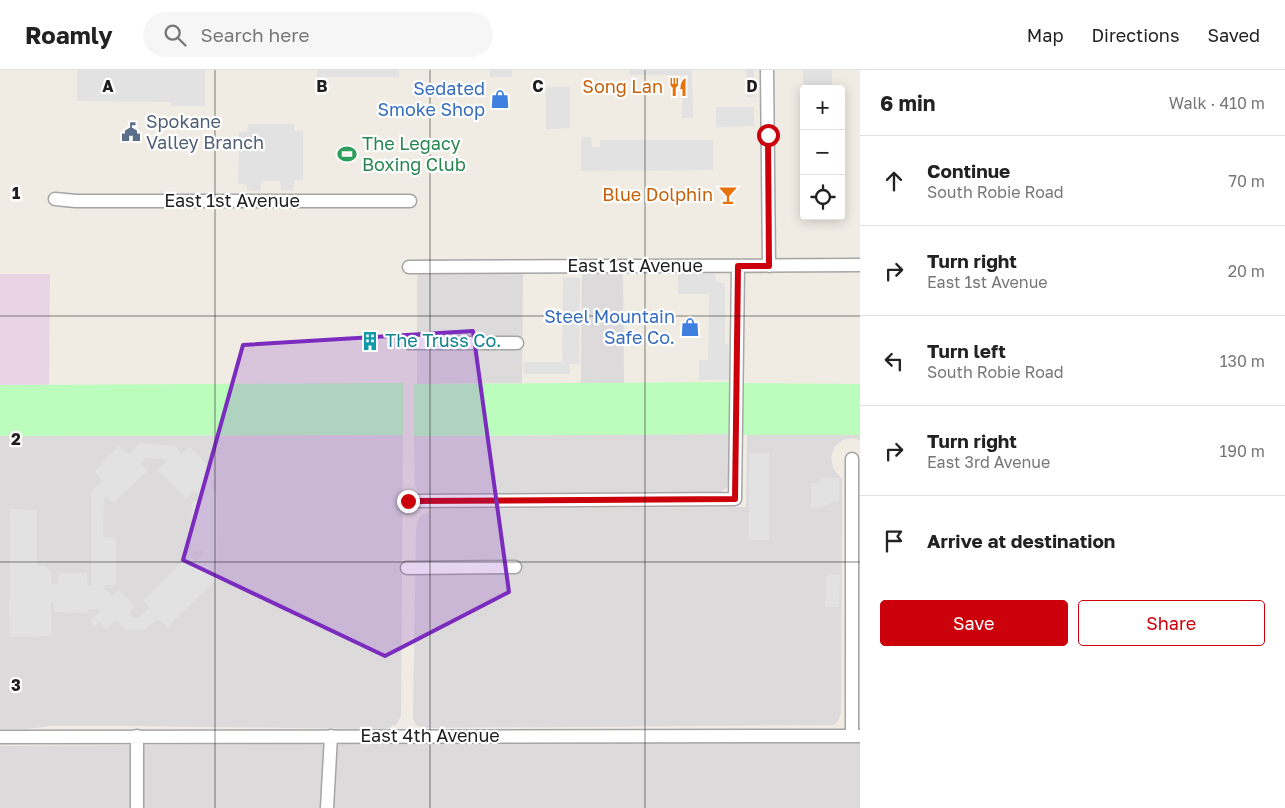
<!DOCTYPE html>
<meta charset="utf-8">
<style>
body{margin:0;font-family:"Golos Text",sans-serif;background:#f6f6f6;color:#222}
.controls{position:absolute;right:15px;top:15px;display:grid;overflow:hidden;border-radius:5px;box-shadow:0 2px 12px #0003}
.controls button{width:45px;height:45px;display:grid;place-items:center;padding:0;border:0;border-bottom:1px solid #e0e0e0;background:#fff;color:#222;font:25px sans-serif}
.stop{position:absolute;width:15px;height:15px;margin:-11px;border:4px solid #cb000b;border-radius:50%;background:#fff}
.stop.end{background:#cb000b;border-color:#fff;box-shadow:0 1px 5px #0008}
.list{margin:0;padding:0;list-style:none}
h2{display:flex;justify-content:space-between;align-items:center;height:65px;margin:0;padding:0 20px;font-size:21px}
h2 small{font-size:16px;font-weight:400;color:#767676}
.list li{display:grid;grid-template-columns:32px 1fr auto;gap:15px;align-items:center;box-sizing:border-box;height:90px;padding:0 20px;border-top:1px solid #e0e0e0}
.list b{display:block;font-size:19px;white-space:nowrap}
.list p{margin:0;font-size:16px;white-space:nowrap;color:#767676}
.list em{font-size:16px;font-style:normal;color:#767676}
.actions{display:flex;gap:10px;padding:15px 20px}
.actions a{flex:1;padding:11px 0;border:1px solid #cb000b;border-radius:5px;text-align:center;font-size:18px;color:#cb000b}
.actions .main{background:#cb000b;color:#fff}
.icon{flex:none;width:28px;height:28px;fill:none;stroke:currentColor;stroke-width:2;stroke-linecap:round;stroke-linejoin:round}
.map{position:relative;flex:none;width:860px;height:738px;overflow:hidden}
header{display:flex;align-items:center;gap:30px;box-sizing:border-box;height:70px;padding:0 25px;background:#fff;border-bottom:1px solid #e0e0e0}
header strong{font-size:24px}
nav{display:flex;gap:28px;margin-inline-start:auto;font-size:18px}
.search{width:350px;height:45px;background:#f6f6f6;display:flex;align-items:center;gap:12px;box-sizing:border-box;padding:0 18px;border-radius:28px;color:#767676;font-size:19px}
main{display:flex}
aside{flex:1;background:#fff}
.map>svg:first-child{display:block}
.residential{fill:#dcdadb}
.industrial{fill:#e9d4e6}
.park{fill:#bcfdbe}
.parking{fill:#e2e2e2;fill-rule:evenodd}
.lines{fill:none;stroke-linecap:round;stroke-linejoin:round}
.minor-casing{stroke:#a5a5a5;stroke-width:15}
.minor{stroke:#fff;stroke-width:12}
.route{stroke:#cb000b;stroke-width:6}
.marked{fill:#7b2cbf;fill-opacity:0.2;stroke:#7b2cbf;stroke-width:4;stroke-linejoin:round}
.grid{fill:none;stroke:#1e1e1e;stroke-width:1;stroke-opacity:0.55}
.labels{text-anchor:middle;stroke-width:4.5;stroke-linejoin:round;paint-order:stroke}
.food-label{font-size:18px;fill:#c56008;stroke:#fff;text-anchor:end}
.shop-label{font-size:18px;fill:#366cbe;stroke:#fff;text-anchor:end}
.service-label{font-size:18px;fill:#4e5e75;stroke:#fff;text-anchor:start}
.leisure-label{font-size:18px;fill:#27864d;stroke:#fff;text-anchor:start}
.street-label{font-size:18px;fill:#1e1e1e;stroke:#fff}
.culture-label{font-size:18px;fill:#0d838f;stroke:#fff;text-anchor:start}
.grid-label{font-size:16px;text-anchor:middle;font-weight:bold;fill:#1e1e1e;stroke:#fff;stroke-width:4.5;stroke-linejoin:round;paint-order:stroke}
</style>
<header>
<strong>Roamly</strong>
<div class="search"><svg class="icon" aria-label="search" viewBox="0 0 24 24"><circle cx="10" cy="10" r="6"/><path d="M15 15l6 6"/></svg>Search here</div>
<nav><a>Map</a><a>Directions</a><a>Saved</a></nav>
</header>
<main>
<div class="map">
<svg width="860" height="738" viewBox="0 0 860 738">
<rect width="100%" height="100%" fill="#f0ebe3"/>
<path class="residential" d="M523,198L522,313L417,314V206L421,200Z
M582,199L623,200L624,313H581Z
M730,364V411L727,418L720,422L425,424L417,420L415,415L414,366Z
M403,365L401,646L397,654L386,659L124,656H50L25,659H0V366Z
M747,365H860V370L852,368L843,370L835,376L831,387L833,398L842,409L841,643L838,651L834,655L423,658L416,655L413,648L416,459L419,447L432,439L746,437Z
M860,670V738H0V676Z"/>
<path class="industrial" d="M0,204H50L49,315H0Z"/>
<path class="park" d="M730,312V364L414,366V314Z
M403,313V365L0,366V315Z
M742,313L860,314V365H742Z"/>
<path class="parking" d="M77,0H205V36H171V32L77,31Z
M317,0H399V7H317Z
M490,0H512V7H490Z
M629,0H692L693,48H682L683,5H629Z
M754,0V27H746V1L740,0Z
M803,0H832V19H804V22Z
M546,17H570V58L546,59Z
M716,37H754V56L716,57Z
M248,54H294V61H303V110H295L294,111L293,121L281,120L280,111H263L261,113V121L247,120L246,114H238L239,62H247Z
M581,67H591L592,77H600V70H713V100L581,101Z
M678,204H715L716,211L725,214V274L729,275V310H699V290H708L709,224H678Z
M563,207L580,208L579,294H570V304H524V292H562Z
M139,373L175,376L181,384L190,377L217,405L210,414L216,424L218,430L217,509L167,557L158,549L146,559L127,561L116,550L106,559L99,552L95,556L90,551L100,542L99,539H88V543L54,542V533L51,532V566L9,567L10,439L37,440V496H46L51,501V515L58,514V503H87V515H91V422L102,411L95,401L119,376L129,385ZM145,388L164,389L166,391L158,400L187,429L194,422H197L203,429V431H192L191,481H203L201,487L196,491L189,485L144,530L149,538L138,548L133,547L129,543L135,536L119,520L112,526L104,518L105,515H116V468L103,467L104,429L107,426L114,433L148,400L141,394Z
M749,383H769V470H749Z
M820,408H839V430L819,438H811V413L820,412Z
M826,505H840L839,537H825Z"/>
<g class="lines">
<g class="minor-casing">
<path id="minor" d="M767,0L769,196
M55,129L76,131H410
M409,197L860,195
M409,273H517
M408,431L735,429L738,196
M407,498L515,497
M852,666V389
M0,667L860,666
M137,738V666
M327,738L331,666"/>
</g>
<use href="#minor" class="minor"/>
</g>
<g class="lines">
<path class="route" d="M408,431L735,429L738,196H769L768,65"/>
</g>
<path class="marked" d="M473,261L509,522L385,586L183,490L243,275Z"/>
<path class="grid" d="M215,0V738M430,0V738M645,0V738M0,246H860M0,492H860"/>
<defs>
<g id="restaurant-bare" transform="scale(1.5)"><path d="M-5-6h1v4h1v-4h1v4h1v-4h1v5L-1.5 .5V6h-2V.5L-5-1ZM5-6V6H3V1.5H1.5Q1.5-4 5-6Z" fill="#e8710a" stroke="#fff" stroke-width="2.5" paint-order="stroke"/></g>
<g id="shop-bare" transform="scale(1.5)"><path d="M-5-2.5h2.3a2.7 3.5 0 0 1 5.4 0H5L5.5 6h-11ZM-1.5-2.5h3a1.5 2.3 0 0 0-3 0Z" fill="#3f7fe0" stroke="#fff" stroke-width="2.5" paint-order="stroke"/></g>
<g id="civic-bare" transform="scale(1.5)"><path d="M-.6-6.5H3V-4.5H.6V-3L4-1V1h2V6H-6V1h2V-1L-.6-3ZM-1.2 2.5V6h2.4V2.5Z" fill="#5c6f8a" stroke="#fff" stroke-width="2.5" paint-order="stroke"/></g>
<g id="stadium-bare" transform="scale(1.5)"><path d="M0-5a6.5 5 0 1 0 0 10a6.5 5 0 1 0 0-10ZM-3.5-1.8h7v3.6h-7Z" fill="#2e9e5b" stroke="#fff" stroke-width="2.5" paint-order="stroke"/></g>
<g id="bar-bare" transform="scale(1.5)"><path d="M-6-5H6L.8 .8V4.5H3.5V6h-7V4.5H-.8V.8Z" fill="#e8710a" stroke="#fff" stroke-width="2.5" paint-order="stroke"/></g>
<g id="building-bare" transform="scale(1.5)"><path d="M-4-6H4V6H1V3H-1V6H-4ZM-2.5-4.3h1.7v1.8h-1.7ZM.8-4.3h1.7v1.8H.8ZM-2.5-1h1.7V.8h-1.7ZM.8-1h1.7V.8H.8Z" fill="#0f9aa8" stroke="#fff" stroke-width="2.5" paint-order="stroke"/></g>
</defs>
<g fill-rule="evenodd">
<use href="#restaurant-bare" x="678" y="17"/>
<use href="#shop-bare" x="500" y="29"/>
<use href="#civic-bare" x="131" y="62"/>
<use href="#stadium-bare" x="347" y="84"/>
<use href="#bar-bare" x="728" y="125"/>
<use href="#shop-bare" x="690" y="257"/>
<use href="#building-bare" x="370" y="271"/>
</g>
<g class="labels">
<g class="food-label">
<text x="663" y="23">Song Lan</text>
<text x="713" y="131">Blue Dolphin</text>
</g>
<g class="shop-label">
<text x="485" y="25">Sedated<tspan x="485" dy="21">Smoke Shop</tspan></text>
<text x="675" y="253">Steel Mountain<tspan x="675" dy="21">Safe Co.</tspan></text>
</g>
<g class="service-label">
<text x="146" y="58">Spokane<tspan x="146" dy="21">Valley Branch</tspan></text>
</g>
<g class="leisure-label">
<text x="362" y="80">The Legacy<tspan x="362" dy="21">Boxing Club</tspan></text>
</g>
<g class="street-label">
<text x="232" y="137">East 1st Avenue</text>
<text x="635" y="202">East 1st Avenue</text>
<text x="430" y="672">East 4th Avenue</text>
</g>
<g class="culture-label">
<text x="385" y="277">The Truss Co.</text>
</g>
</g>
<g class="grid-label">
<text x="108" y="22">A</text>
<text x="322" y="22">B</text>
<text x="538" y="22">C</text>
<text x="752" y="22">D</text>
<text x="16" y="129">1</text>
<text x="16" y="375">2</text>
<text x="16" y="621">3</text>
</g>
</svg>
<div class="controls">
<button>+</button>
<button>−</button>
<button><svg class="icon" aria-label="locate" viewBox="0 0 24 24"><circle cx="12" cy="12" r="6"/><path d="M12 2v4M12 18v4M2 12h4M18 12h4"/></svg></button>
</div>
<div class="stop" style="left:768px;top:65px"></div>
<div class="stop end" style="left:408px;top:431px"></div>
</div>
<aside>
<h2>6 min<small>Walk · 410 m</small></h2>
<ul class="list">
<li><svg class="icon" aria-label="ahead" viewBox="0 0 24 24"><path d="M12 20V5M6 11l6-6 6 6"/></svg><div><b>Continue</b><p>South Robie Road</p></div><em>70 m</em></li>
<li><svg class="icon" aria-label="right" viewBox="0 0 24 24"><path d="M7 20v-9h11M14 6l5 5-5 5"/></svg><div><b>Turn right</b><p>East 1st Avenue</p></div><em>20 m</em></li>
<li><svg class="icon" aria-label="left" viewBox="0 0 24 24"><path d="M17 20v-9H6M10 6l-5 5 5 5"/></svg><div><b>Turn left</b><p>South Robie Road</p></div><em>130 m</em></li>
<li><svg class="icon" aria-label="right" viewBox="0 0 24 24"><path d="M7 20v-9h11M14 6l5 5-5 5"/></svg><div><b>Turn right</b><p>East 3rd Avenue</p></div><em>190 m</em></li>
<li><svg class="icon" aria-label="arrive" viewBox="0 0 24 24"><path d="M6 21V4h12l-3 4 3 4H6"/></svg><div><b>Arrive at destination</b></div></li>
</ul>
<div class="actions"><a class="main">Save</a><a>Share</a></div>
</aside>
</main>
